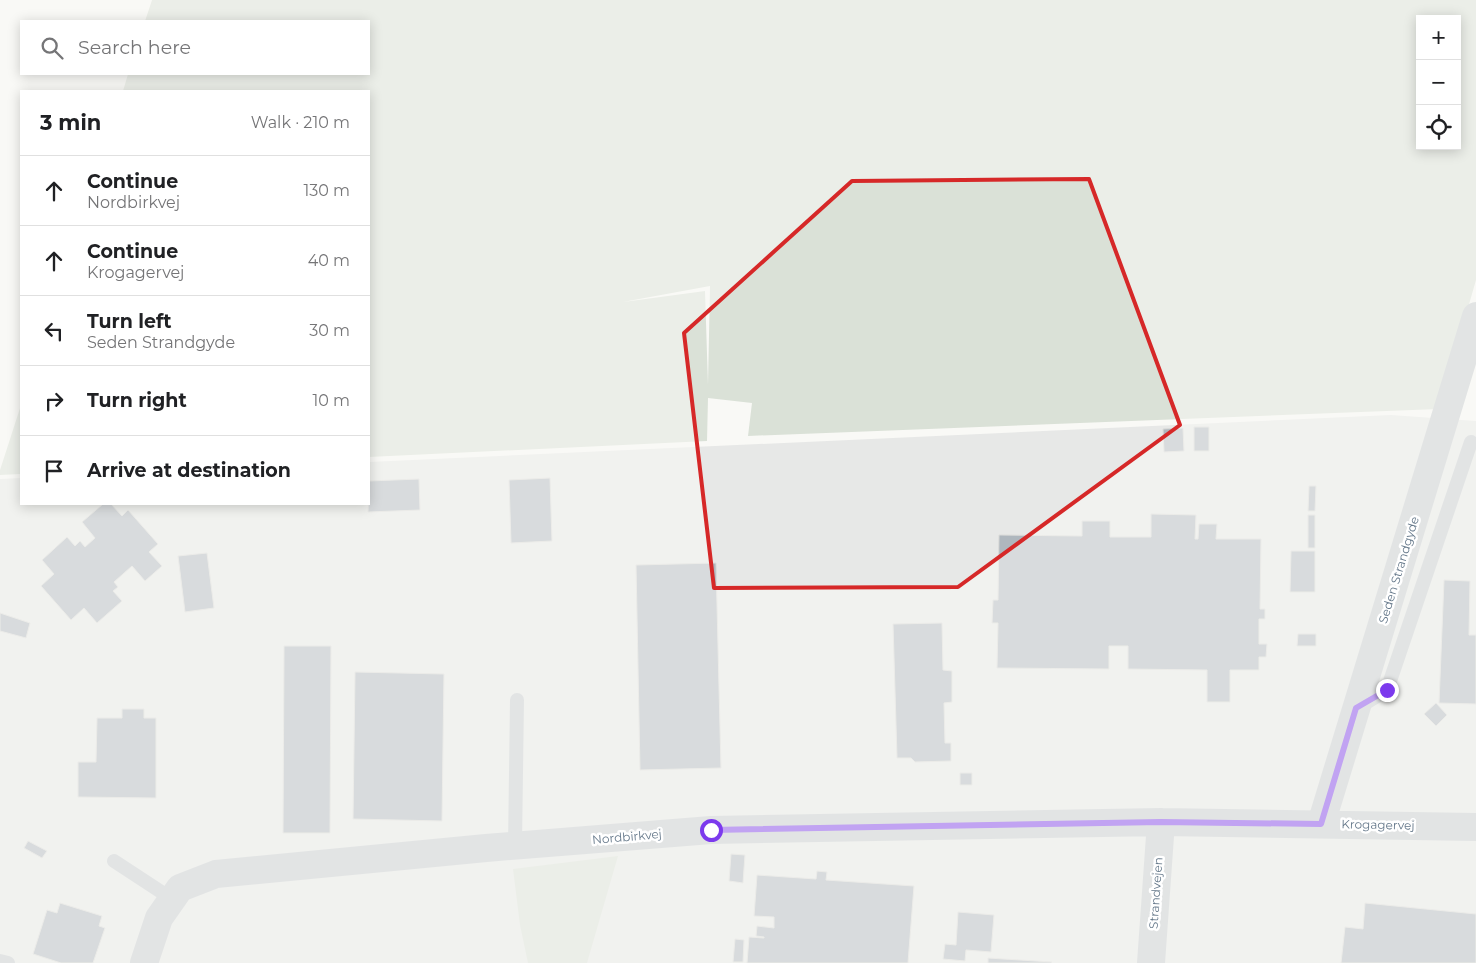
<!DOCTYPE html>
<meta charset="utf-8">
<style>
body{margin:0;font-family:Montserrat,sans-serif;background:#f6f6f6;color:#202124}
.controls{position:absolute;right:15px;top:15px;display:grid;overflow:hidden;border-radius:0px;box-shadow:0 2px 12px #0003}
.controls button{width:45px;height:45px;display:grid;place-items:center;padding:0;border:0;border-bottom:1px solid #e0e0e0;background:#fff;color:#202124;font:25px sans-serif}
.stop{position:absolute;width:15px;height:15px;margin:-11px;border:4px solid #7c3aed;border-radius:50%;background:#fff}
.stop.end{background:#7c3aed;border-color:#fff;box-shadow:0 1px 5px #0008}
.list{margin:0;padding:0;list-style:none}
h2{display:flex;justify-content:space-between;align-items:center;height:65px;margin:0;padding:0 20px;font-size:21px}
h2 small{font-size:16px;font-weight:400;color:#757577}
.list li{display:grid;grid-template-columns:32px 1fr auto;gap:15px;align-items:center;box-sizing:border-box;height:70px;padding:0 20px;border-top:1px solid #e0e0e0}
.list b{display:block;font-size:19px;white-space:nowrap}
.list p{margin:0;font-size:16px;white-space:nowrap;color:#757577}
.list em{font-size:16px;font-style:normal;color:#757577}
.icon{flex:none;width:28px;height:28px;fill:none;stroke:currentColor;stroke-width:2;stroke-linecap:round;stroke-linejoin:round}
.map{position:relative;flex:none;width:1476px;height:963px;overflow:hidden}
.search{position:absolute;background:#fff;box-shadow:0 2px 12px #0003;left:20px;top:20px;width:350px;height:55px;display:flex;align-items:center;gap:12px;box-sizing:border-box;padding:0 18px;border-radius:0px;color:#757577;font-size:19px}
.panel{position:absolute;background:#fff;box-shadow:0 2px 12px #0003;left:20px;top:90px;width:350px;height:415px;border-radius:0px}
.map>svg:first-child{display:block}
.built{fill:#e7e8e7}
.green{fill:#dae1d7;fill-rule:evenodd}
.building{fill:#afb7be;stroke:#dbdbd9}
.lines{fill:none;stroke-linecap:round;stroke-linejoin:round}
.lane{stroke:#c6cbcf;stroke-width:14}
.street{stroke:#c6cbcf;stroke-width:28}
.route{stroke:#7c3aed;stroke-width:6}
.marked{fill:none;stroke:#d62828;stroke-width:4;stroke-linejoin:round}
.labels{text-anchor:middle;stroke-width:5;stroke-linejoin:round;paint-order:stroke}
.street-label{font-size:12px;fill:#65788a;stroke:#fff}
</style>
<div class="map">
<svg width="1476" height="963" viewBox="0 0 1476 963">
<rect width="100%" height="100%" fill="#f9f9f6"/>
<path class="built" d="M1391,415L1476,421V963H0V479L21,478V504H369V462Z"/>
<path class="green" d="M152,0H1476V280L1439,409L748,436L752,403L708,398L707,441L369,457V91H123L128,74H369V21H145ZM1420,19H1457V146H1420ZM710,286L708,384V385L705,291L623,302Z
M21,405V474L0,475V470Z
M618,856L587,963H528L520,925L513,869Z"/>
<path class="building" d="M1194,427H1209V451H1194Z
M1183,428L1184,451L1164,452L1163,429Z
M550,478L552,541L511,543L509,480Z
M419,479L420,510L368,512L369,481Z
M1309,486H1316L1315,511H1308Z
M103,504H111L122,516L128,510L158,544L149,552L162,566L145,581L132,566L114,582L118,587L113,591L122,601L97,623L84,608L71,620L41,586L54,574L42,560L67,537L75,546L80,541L85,547L95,538L82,522Z
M1151,514L1196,515L1195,539H1198L1199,524H1217L1216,539H1261L1260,609H1265V619H1259V644H1267L1266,657H1259V670H1230V702H1207V670L1128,669V646H1109V669L997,668L998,623H992L993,600H998L999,535L1082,536V521H1110V537H1151Z
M1308,515H1315V548H1308Z
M1291,551H1315V592H1290Z
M207,553L214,608L185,612L178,556Z
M716,563L721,768L640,770L636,565Z
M1444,580L1470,581L1469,635H1476V704L1439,703Z
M0,613L30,623L26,638L0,631Z
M942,623L943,670L952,671V702L944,703L945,743H951V761L915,762L911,758H897L893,624Z
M1298,634H1316V646H1297Z
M284,646H331L330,833H283Z
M355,672L444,674L442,821L353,819Z
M1436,703L1447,715L1436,726L1424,714Z
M122,709H144V718H156V798L78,797V762H96L97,718H122Z
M960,773H972V785H960Z
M28,841L47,851L42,858L24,848Z
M731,854L745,855L743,883L729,881Z
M817,871L827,872L826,880L914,886L908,963H747L749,937L764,938V937L756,936L757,926L774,928V917L754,916L757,875L816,879Z
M60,903L102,916L99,926L105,928L93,963H61L33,954L47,910L57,913Z
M1365,903L1476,914V963H1341L1345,927L1363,929Z
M958,912L994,915L991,952L966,950L965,961L943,959L945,944L956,945Z
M735,939L744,940L743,962H733Z
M988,958L1052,962L1051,963H988Z"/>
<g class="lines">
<path class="lane" d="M1359,707L1387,690L1471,442
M515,845L517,700
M114,861L172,899
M0,961L8,963"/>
<path class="street" d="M1321,824L1476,316
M144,963L159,918L180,888L216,874L486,848L711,830L1161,822L1476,827
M1151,963L1161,822"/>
</g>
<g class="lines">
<path class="route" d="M711,830L1161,822L1321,824L1356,708L1387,690"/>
</g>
<path d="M0 0H1476V963H0ZM1089,179L1180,425L958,587L714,588L684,333L852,181Z" fill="#f9f9f6" fill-opacity=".55" fill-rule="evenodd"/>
<path class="marked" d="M1089,179L1180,425L958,587L714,588L684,333L852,181Z"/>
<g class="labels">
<g class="street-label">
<text transform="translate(1399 570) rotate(-73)" y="4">Seden Strandgyde</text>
<text transform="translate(1378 825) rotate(1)" y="4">Krogagervej</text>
<text transform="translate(627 837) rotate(-5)" y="4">Nordbirkvej</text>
<text transform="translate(1156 893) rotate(-86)" y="4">Strandvejen</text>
</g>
</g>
</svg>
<div class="controls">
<button>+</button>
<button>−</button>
<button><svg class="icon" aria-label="locate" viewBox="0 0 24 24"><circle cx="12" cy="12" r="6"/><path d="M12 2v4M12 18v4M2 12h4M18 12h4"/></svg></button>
</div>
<div class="stop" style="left:711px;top:830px"></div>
<div class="stop end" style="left:1387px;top:690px"></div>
<div class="search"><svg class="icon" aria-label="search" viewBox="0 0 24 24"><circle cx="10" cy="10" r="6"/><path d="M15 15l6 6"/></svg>Search here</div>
<section class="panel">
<h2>3 min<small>Walk · 210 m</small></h2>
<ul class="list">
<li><svg class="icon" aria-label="ahead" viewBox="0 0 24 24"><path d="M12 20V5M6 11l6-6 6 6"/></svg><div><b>Continue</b><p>Nordbirkvej</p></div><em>130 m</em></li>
<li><svg class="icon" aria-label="ahead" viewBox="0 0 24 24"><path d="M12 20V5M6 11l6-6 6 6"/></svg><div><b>Continue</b><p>Krogagervej</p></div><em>40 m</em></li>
<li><svg class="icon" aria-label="left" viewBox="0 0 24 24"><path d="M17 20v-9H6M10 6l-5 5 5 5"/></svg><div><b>Turn left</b><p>Seden Strandgyde</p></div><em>30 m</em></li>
<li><svg class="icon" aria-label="right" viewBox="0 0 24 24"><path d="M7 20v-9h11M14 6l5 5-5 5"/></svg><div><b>Turn right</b></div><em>10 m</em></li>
<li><svg class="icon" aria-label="arrive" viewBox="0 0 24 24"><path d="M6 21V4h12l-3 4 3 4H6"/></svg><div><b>Arrive at destination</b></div></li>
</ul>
</section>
</div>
